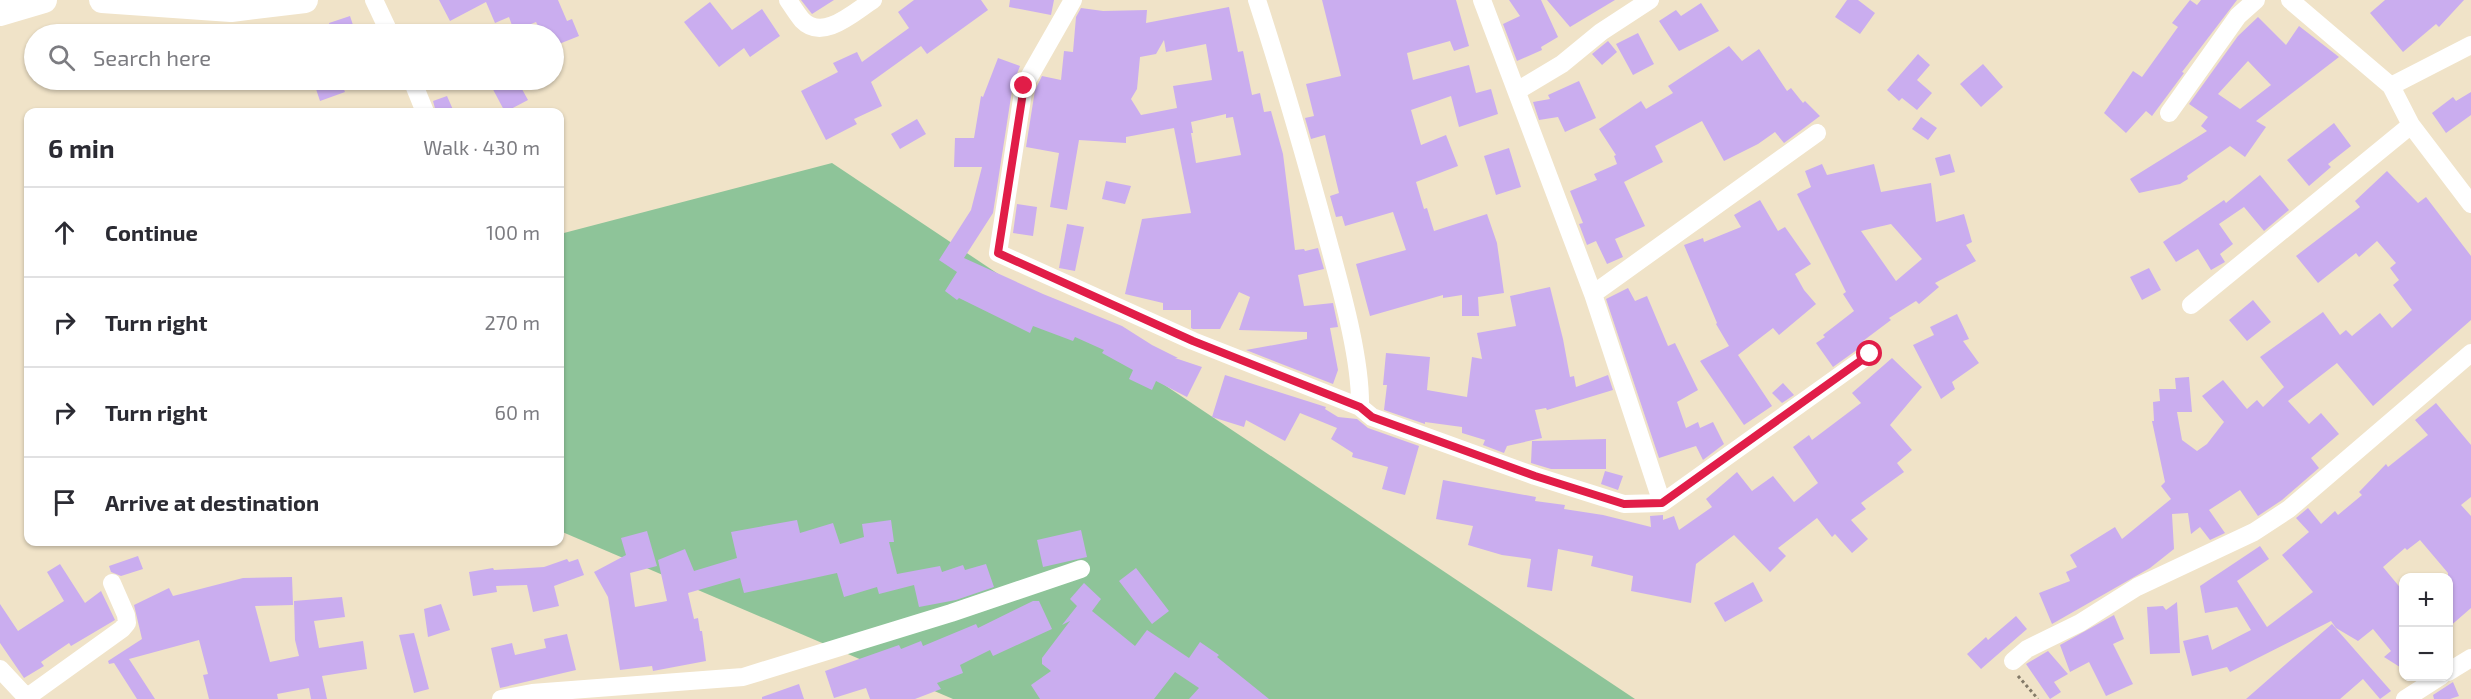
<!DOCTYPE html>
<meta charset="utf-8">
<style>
body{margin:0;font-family:"Exo 2",sans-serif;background:#f2f2f3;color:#2b2b33}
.controls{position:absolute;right:18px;bottom:18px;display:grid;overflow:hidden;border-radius:12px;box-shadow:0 2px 4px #0004}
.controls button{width:54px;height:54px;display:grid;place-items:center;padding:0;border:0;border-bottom:2px solid #e1e1e2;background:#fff;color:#2b2b33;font:30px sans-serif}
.stop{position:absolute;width:18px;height:18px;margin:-14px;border:4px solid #e11d48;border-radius:50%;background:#fff}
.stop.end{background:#e11d48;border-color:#fff;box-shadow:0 2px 6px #0008}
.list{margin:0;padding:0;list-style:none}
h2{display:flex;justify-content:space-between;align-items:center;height:78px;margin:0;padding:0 24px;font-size:26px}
h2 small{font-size:20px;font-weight:400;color:#7c7c81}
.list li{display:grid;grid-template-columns:39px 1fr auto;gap:18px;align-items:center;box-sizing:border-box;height:90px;padding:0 24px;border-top:2px solid #e1e1e2}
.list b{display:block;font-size:22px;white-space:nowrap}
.list em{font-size:20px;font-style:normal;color:#7c7c81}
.icon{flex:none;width:33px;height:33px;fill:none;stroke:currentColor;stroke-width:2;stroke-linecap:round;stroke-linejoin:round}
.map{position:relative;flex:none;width:2471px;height:699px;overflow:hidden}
.search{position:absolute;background:#fff;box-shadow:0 2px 4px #0004;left:24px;top:24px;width:540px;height:66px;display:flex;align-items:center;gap:15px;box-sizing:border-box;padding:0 21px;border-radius:33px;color:#7c7c81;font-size:22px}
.panel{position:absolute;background:#fff;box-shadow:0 2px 4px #0004;left:24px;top:108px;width:540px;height:438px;border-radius:12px}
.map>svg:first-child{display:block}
.green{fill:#8ec499}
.building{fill:#caadef;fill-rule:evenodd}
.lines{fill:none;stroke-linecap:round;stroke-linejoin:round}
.path{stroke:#837a68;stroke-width:3;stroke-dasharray:3 3;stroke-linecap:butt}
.minor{stroke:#fff;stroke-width:18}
.secondary{stroke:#fff;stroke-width:26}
.route{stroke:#e11d48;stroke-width:8}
</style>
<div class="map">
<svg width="2471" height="699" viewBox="0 0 2471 699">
<rect width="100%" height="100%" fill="#f0e3c8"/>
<path class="green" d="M832,163L1635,699H953L560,531V234Z"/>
<path class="building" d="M439,0H558L567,21L572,19L579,36L554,46V34H542L536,22L514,31L509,17L495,23L486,2L450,21Z
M801,0H834L812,14Z
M914,0H981L988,10L927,54L921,46L871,82L882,106L854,119L857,124L826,140L801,91L838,72L833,63L857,52L862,62L909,28L898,12Z
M1010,0H1054L1051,15L1009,7Z
M1322,0H1456L1469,46L1454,51L1450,41L1407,53L1413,80L1469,65L1476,93L1491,89L1498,114L1459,127L1451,96L1411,110L1421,145L1446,135L1458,166L1416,182L1424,209L1427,208L1434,231L1487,214L1497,243L1504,293L1478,297L1479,316H1462V295L1443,298V295L1370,316L1356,264L1406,250L1393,212L1345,226L1342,216L1336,217L1330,196L1339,193L1325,135L1311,139L1305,118L1314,116L1306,84L1341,76Z
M1509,0H1541L1558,37L1541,47L1542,50L1517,61L1503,24L1520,16Z
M1547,0H1615L1570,27Z
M1847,0H1858L1875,13L1860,34L1835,17Z
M2190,0L2197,5L2201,0H2237L2182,72L2184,73L2152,116L2146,111L2126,133L2104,113L2133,71L2142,77L2178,27L2172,23Z
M2385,0H2464L2439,27L2436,24L2403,52L2370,13Z
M710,2L732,30L762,9L780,36L750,57L744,48L719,67L684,22Z
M1701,3L1719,31L1679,51L1659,21L1676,10L1681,16Z
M1229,7L1238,52L1243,51L1252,95L1260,93L1264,112L1271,111L1283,154L1295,250L1304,249L1305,251L1318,248L1324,269L1298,275L1304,306L1333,303L1338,327L1330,328L1338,370L1333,384L1246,350L1307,339V332L1239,330L1250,297L1239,292L1220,329H1193L1191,328V310H1163V303L1125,294L1142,219L1191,213L1174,128L1126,137V143L1079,140L1067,210L1050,207L1059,153L1026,147L1035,90L1042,76L1061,80L1064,51L1073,52L1076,17L1081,8L1103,11L1147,10L1146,23ZM1164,40L1166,52L1206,44L1212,80L1173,86L1177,108L1141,115L1131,99L1137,89L1140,57L1156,54ZM1226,114V118L1233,117L1241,155L1196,163L1191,133H1193L1191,122Z
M350,16L356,34H333L329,23Z
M2258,17L2286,45L2299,26L2339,57L2256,121L2266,127L2245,157L2230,146L2187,176L2188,179L2180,184L2139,193L2130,179L2207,131L2201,126L2208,117L2189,104L2238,36ZM2248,61L2271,85L2240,109L2218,94Z
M1638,33L1654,64L1633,75L1616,44Z
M1608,41L1617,52L1602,65L1592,54Z
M1729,46L1742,61L1759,49L1787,91L1791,88L1803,103L1805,101L1820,116L1784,143L1775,132L1758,144L1724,161L1702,121L1655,146L1663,162L1624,182L1645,226L1615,239L1623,257L1607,264L1596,241L1587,245L1579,224L1583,223L1570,191L1597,180L1594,174L1617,164L1614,156L1616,155L1599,129L1641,101L1646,109L1673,93L1668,86Z
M1918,54L1930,65L1917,80L1932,93L1917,110L1902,98L1899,101L1887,90Z
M998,58L1020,66L1013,84L993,213L964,258L1043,294L1122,326L1152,345L1178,358H1175L1202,367L1187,397L1156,381L1152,390L1129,379L1133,370L1102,353L1104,350L1075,337L1073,341L1033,326L1030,333L959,298L957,300L945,291L957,272L939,260L971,210L982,167H954L955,138H974L981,96L983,97Z
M1983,64L2003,87L1981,107L1960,84Z
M313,80H340L345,92L320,101Z
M488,80H517L528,100L505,112Z
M1579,81L1596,118L1565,132L1558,117L1539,120L1533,102L1550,99L1548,95Z
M2471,92V115L2446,133L2432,113L2453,97L2456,101Z
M447,96L454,112H436L433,101Z
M1921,117L1937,128L1928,140L1912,129Z
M917,119L926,134L900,149L891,134Z
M2334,123L2351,146L2328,164L2331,167L2309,186L2287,160Z
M1509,148L1521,187L1496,195L1484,156Z
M1950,154L1955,172L1940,176L1935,158Z
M1822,164L1827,175L1874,164L1881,192L1931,183L1936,222L1964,214L1972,242L1966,245L1976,261L1935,283L1939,287L1919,304L1916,301L1889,318L1891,320L1863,341L1865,344L1833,367L1816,343L1825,337L1823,335L1854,311L1843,294L1846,292L1797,194L1811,187L1805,171ZM1891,224L1922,259L1896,281L1861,231Z
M2387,171L2418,203L2426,197L2471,256V320L2373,406L2337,363L2288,401L2309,424L2321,413L2339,434L2311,458L2319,468L2282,500L2258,516L2240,490L2209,510L2225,533L2210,540L2200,527L2191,534L2188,513L2172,514L2174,549L2150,568L2052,624L2039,593L2070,581L2066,572L2077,567L2070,555L2115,527L2122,539L2171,499L2161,486L2165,482L2152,421H2154L2153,402L2160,401L2159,389H2176L2175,378L2189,377L2192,412H2177L2182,440L2197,451L2207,444L2224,422L2202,396L2223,380L2247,409L2257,400L2263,407L2284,387L2260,357L2323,312L2340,335L2346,330L2352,336L2380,313L2392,328L2412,310L2393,285L2399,280L2390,268L2396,263L2377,241L2359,257L2356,253L2318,283L2296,256L2360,207L2355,201Z
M2260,175L2289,210L2264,231L2244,207L2219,224L2233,244L2220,254L2225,262L2211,270L2198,249L2176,262L2163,242L2224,200L2226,203Z
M1106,181L1131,186L1125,204L1102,199Z
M1760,200L1778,231L1785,227L1811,264L1795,274L1804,290L1816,304L1779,335L1773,328L1738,355L1772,406L1744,425L1700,361L1729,346L1716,324L1717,323L1684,245L1703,238L1704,242L1741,227L1734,215Z
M1017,204L1037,207L1033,236L1013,233Z
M1067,224L1084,227L1075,271L1059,268Z
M2149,268L2161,290L2142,300L2130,277Z
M1550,287L1563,339L1570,377L1574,376L1576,387L1608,375L1613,390L1547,410L1546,408L1535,410L1542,438L1507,446L1504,453L1483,445L1485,440L1462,433V427L1425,422V424L1384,410L1387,385H1383L1386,353L1430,357L1427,390L1467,397L1472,357L1482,359L1477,333L1516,326L1510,296Z
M1628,288L1635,301L1647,296L1668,346L1675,343L1698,390L1677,402L1686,428L1698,422L1700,428L1713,422L1724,444L1703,460L1696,446L1659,458L1606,299Z
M2253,300L2271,322L2247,341L2229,320Z
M1957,314L1969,339L1963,341L1979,363L1952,382L1955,389L1941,399L1913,345L1934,335L1930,327Z
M1892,358L1922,387L1890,425L1912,450L1897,463L1904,472L1861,503L1866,509L1851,520L1868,539L1852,553L1835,534L1832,537L1817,518L1778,548L1786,556L1770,572L1734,535L1696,564L1691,603L1631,591L1633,576L1591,566L1593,556L1558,549L1552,591L1527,587L1531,559L1502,555L1468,545L1473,526L1436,519L1443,480L1536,497L1535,501L1565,505L1564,509L1603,515L1651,527L1650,516L1663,515V520L1674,516L1679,530L1712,507L1706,499L1737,472L1752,491L1773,476L1794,502L1818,483L1793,447L1809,435L1812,440L1861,403L1852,393Z
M1225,375L1326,407L1325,409L1338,417L1357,419L1368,428L1419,446L1405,495L1382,489L1388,467L1352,457L1353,453L1331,439L1337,428L1300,413L1285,441L1246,420L1244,427L1212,417Z
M1783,383L1794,395L1782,403L1772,393Z
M2436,403L2471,445V497L2461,505L2471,516V608L2448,628V573L2420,540L2407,550L2405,548L2383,567L2403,591V669L2384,657L2391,651L2373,629L2358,641L2336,628L2331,621L2230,672L2227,667L2192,676L2183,641L2208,635L2212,650L2251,630L2237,607L2205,613L2200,586L2260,546L2269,559L2237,581L2267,627L2313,592L2282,555L2309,532L2296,518L2308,508L2321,524L2335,511L2338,515L2362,495L2359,492L2386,464L2388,467L2428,435L2415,420Z
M1606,439V469H1551L1531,463L1532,441Z
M1605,471L1623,476L1618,490L1601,484Z
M797,520L800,533L833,523L840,544L864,537L862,524L891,520L894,542H889L897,574L940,566L942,572L963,565L965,570L986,564L994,587L956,600L919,607L914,585L879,594L877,587L844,597L837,573L744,593L740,578L688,593L694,619L698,618L700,631H702L706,661L653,671L652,666L620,670L608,597L594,572L626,555L621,538L647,531L657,566L630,573L635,607L667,601L658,560L685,549L694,571L737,558L731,532Z
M1081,530L1087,557L1043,567L1037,540Z
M138,556L143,569L121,576L111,572L109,566Z
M567,559L569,562L578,559L584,575L554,586L559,606L533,612L527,585L496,586L497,592L473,596L469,572L493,568L494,570L544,567Z
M60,564L85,603L101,591L115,620L71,646L69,643L41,662L44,666L24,678L0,643V604L18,631L64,601L47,572Z
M1136,568L1169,611L1152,624L1119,581Z
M292,577L293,605L255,606L270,662L299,656L295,640L294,601L342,597L345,617L314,621L319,648L363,641L367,669L322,676L327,699H311L309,688L277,694L278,699H209L203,675L208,674L199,640L129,659L155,699H137L114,663L109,664L108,661L142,639L134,605L169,588L173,596L243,578Z
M1753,582L1763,601L1725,622L1714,603Z
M1084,583L1101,599L1092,611L1135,646L1147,630L1189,658L1200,642L1219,655L1217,657L1269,699H1189L1199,688L1175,672L1154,699H1040L1031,685L1051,671L1042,664V658L1070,621L1062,625L1077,606L1070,599Z
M1033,601H1039L1052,629L993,656L990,650L960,665L963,673L937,683L941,689L915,699H870L866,688L834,698L825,671L899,645L901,649L921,641L923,646L976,624L978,628Z
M2177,602L2180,653L2150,654L2147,607L2163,606L2166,610Z
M441,604L450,630L428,637L424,609Z
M2114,615L2124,639L2113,644L2133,684L2106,696L2089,662L2070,672L2060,645Z
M2016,616L2027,629L1981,669L1967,654L1986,637L1988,640Z
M2332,624L2391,691L2380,699L2363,679L2340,699H2246Z
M414,633L429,689L414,693L399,635Z
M567,634L576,670L500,688L491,648L512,643L515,655L546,648L544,639Z
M2048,651L2068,674L2054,682L2061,692L2050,699L2026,664Z
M2453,682L2459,696L2450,699H2434L2433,695Z
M799,684L804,699H762V697Z"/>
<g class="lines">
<path class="path" d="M2018,676L2038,699"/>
<path class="minor" d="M374,0L390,34
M788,0C792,6 797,14 802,20C823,42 854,12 873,0
M1073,0L1024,86L998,253L1193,341L1360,407L1372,417L1535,476L1624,504L1662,503L1870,354
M1257,0C1283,80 1306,160 1328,241C1341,289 1361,358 1360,407
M1482,0L1593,294L1662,503
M2290,0L2391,86L2411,125L2471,204
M412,80L425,112
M2391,86L2471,45
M1517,91L1562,64L1601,32L1650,0
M2169,113L2238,16L2256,0
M1593,294L1817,133
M2191,305L2411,125
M2013,661L2027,649L2080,623L2137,587L2254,532L2289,509L2471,353
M0,669L28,699
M2448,672L2471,658
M26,698L122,629L127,623L126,615L112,583
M501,699L532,693L743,677L951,613L1081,569
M2405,699L2441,676"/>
<path class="secondary" d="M102,0L231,9L305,0
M0,13L44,0"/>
</g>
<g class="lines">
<path class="route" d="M1024,86L998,253L1193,341L1360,407L1372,417L1535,476L1624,504L1662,503L1870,354"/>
</g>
</svg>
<div class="controls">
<button>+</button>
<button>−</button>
</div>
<div class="stop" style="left:1870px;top:354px"></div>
<div class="stop end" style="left:1024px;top:86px"></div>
<div class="search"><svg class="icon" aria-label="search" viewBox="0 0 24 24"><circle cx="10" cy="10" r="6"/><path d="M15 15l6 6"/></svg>Search here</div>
<section class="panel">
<h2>6 min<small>Walk · 430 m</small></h2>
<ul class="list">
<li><svg class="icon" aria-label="ahead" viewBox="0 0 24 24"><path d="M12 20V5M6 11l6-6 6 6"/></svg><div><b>Continue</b></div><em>100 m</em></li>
<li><svg class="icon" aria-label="right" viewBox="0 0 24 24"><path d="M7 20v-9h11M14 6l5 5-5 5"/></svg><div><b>Turn right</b></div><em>270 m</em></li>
<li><svg class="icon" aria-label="right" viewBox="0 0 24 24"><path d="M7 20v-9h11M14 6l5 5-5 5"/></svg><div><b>Turn right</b></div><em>60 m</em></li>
<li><svg class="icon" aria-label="arrive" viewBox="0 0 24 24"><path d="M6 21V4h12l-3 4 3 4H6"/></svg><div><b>Arrive at destination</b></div></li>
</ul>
</section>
</div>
